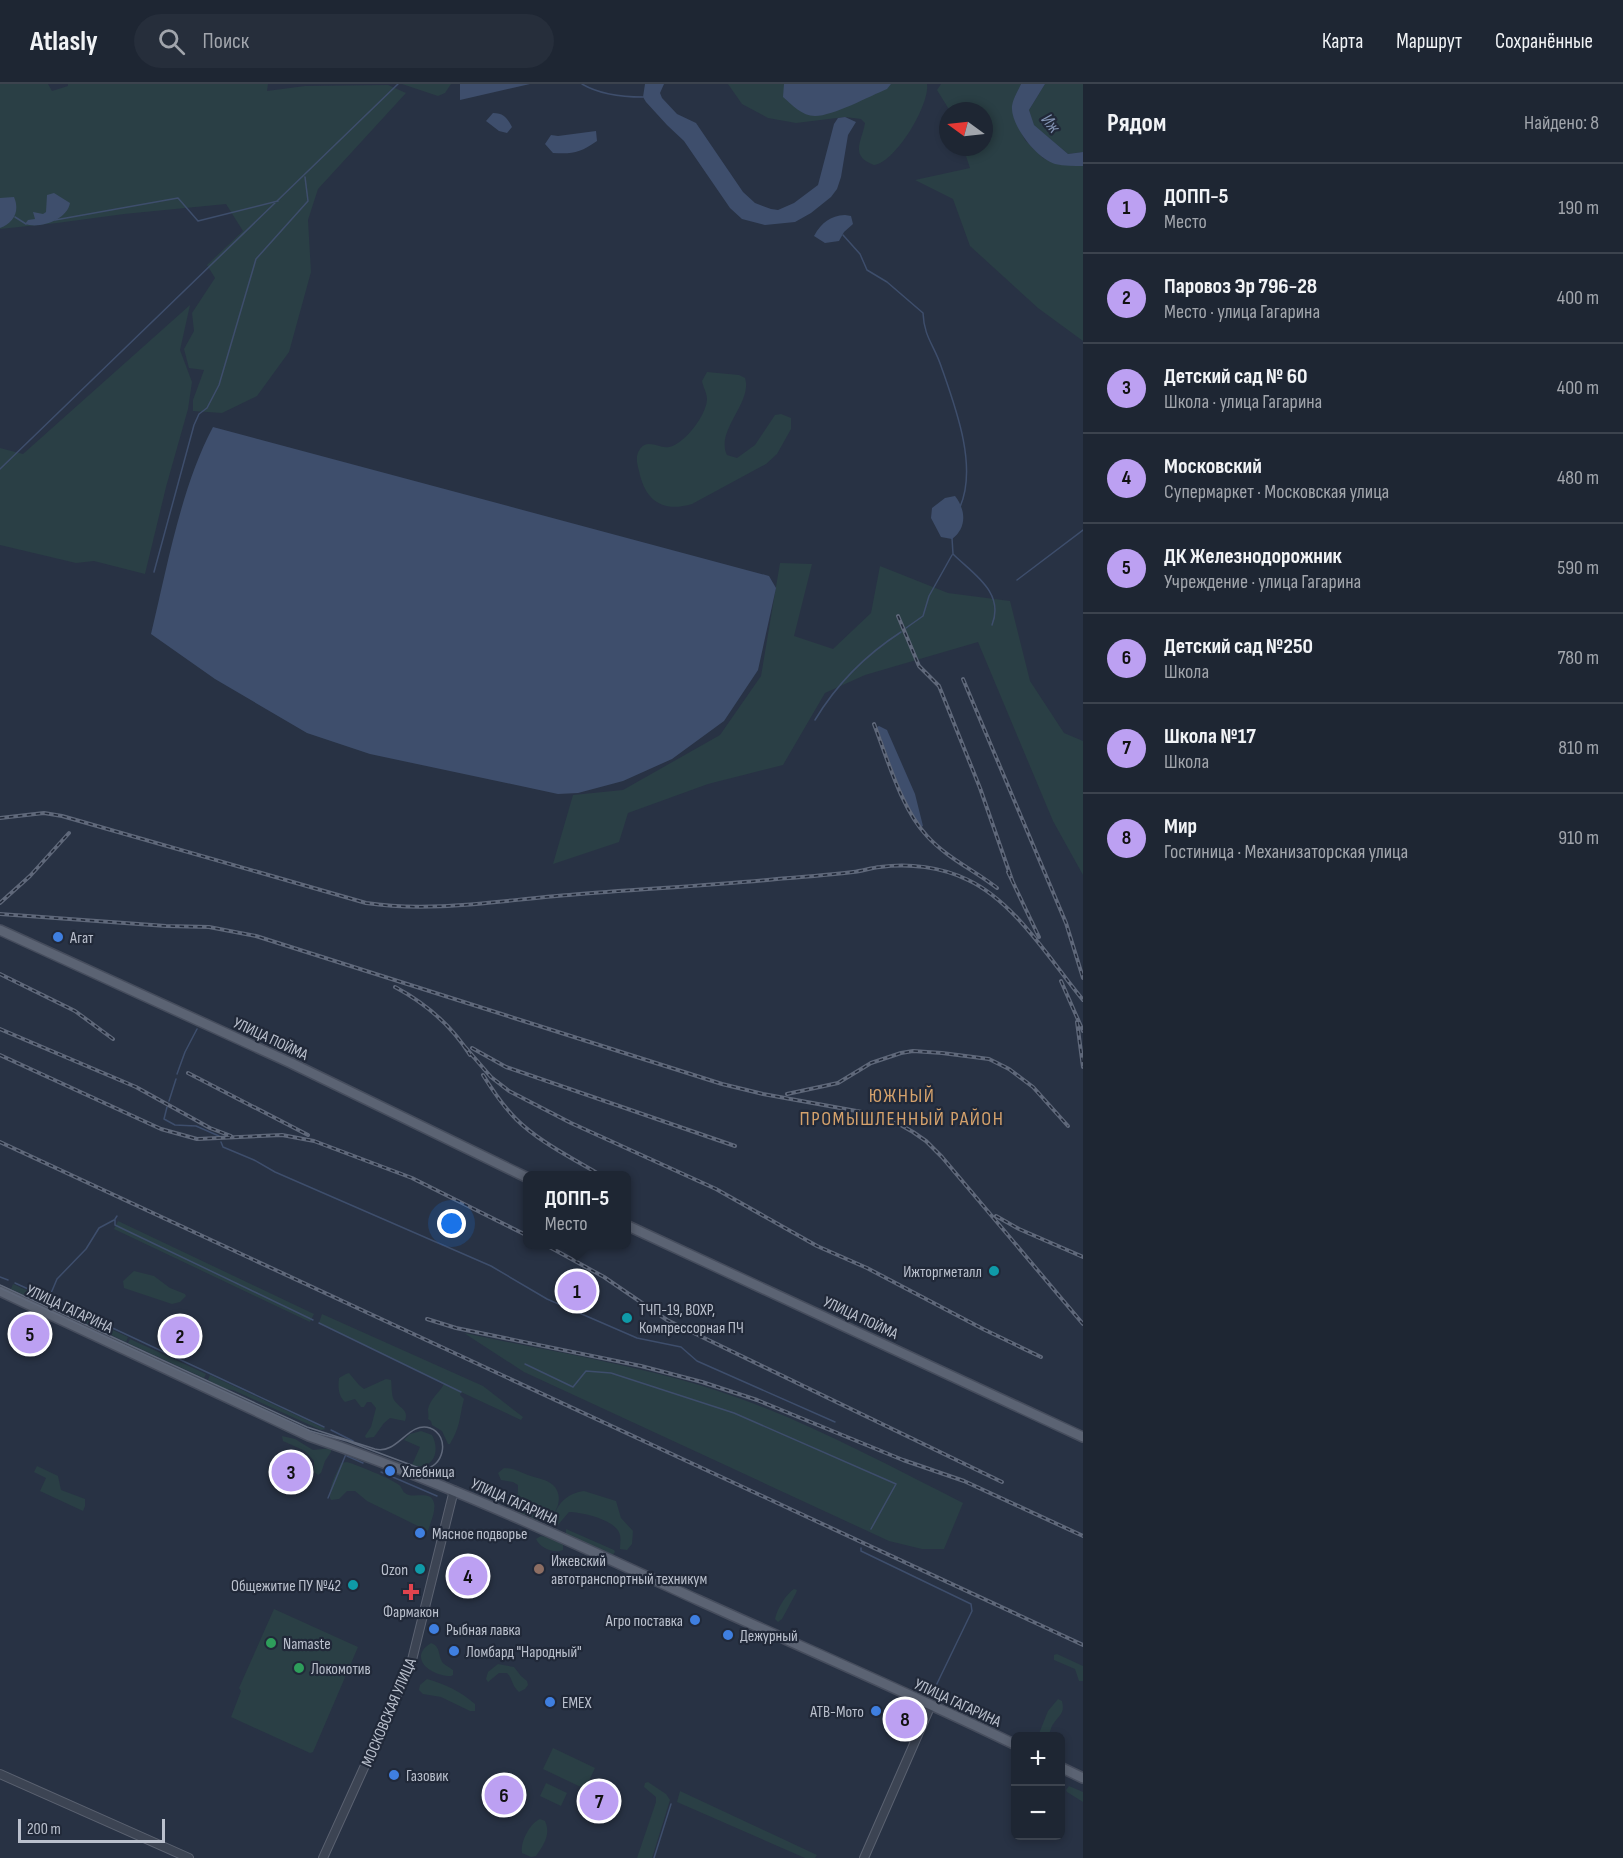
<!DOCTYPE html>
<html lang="ru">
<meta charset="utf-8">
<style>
body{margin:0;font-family:"Sofia Sans Condensed",sans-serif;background:#262e3b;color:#f1f3f6}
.controls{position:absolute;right:18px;bottom:18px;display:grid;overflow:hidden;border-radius:9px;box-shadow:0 3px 9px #0003}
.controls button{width:54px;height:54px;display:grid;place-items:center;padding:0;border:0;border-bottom:2px solid #3c434e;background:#1e2633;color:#f1f3f6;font:30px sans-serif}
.compass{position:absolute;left:939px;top:18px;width:54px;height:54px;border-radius:50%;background:#1e2633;box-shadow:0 3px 9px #0003;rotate:285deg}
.scale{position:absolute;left:18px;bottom:15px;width:147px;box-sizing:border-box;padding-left:6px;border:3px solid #bac0cd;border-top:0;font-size:16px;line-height:21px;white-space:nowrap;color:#bac0cd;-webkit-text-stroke:4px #212939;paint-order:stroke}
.you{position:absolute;left:452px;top:1140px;width:21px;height:21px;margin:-15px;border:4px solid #fff;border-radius:50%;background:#1a73e8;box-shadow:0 0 0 9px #1a73e833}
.badge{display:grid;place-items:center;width:39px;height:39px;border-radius:50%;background:#bca0f2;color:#111;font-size:20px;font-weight:700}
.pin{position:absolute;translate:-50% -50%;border:3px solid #fff;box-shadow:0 2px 6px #0006}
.popup{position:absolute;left:523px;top:1087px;width:108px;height:78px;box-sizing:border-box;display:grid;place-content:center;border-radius:9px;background:#1e2633;filter:drop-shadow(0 2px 4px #0005);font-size:20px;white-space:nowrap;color:#a1a5ac}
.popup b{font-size:22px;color:#f1f3f6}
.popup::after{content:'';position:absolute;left:50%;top:100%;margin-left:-12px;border:12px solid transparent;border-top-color:#1e2633}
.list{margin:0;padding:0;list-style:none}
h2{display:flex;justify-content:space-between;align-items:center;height:78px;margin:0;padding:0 24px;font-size:26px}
h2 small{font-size:20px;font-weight:400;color:#a1a5ac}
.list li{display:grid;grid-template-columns:39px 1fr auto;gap:18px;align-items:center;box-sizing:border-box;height:90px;padding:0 24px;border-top:2px solid #3c434e}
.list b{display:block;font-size:22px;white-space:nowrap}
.list p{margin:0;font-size:20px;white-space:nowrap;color:#a1a5ac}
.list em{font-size:20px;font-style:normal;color:#a1a5ac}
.icon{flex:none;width:33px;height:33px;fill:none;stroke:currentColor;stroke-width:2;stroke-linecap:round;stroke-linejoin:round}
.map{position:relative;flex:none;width:1083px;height:1774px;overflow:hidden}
header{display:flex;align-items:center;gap:36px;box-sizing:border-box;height:84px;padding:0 30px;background:#1e2633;border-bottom:2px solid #3c434e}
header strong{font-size:28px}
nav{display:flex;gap:33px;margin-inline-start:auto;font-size:21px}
.search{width:420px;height:54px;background:#262e3b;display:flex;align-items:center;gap:15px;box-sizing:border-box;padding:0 21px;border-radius:33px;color:#a1a5ac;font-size:22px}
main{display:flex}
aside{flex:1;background:#1e2633}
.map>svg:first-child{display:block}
.green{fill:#2a3f45}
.water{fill:#3e4e6c}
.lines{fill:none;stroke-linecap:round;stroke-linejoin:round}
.stream{stroke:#3e4e6c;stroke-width:1.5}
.minor-casing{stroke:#5b6271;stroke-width:10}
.major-casing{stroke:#464d5d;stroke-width:12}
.minor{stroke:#3c4453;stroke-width:8}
.major{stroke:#5b6373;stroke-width:9}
.tram{stroke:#5f687a;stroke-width:1.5}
.rail-casing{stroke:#5f687a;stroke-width:4}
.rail{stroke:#212939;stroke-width:1.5;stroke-dasharray:4.5;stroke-linecap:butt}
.shop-dot{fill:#3f7fe0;stroke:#212939;stroke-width:2}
.culture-dot{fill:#0f9aa8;stroke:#212939;stroke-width:2}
.education-dot{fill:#8d6e63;stroke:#212939;stroke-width:2}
.health-dot{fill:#e0444e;stroke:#212939;stroke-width:2}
.leisure-dot{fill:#2e9e5b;stroke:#212939;stroke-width:2}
.labels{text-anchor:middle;stroke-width:4.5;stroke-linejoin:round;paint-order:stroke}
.poi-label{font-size:16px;fill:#bac0cd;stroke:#212939;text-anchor:start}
.street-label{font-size:16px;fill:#bac0cd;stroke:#212939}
.water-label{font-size:18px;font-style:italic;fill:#8293b3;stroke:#212939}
.quarter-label{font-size:20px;letter-spacing:1.5px;fill:#d5a26c;stroke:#212939}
</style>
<header>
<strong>Atlasly</strong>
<div class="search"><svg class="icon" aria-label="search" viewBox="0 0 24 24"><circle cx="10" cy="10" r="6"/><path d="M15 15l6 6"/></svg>Поиск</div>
<nav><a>Карта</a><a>Маршрут</a><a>Сохранённые</a></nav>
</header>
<main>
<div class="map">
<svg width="1083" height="1774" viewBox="0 0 1083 1774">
<rect width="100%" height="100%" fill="#283244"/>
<path class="green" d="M0,0H48L52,7L68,2V0H268L267,7L305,2L388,1L406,9L318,105L308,136L311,188L289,268L257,312L222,329L193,327V316L204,286L189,284L184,265L194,247L192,229L215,194L207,181L243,147L226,120L124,130L57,139L0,145Z
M402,0H451L445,9L438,12Z
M728,0H927C930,21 895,79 874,81C849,72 862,57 865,39L861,35L845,33L796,39L768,34L742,20Z
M941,0H1021L1015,13L1013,32L1025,56L1043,74L1054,79L1083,82V257L1038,224L970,162L953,115L915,96L970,84L963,63H984V27H950L937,6Z
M1045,0H1083V68L1068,70L1033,41L1029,26Z
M190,221L180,266L192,298L188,325L166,403L145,490L94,477L76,479L0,461V364L23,370Z
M707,288L739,291L745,294C753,318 715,347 727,371L737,374L755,361L775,331L781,330L791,334V345L777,370L766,380L692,420C662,429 645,416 639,387C637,379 635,372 640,365C648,354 659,365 669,363C685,360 707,330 707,315C707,309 703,303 702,297Z
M780,479L812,480L794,552L833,565L871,529L880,482L948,509L1010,517L1030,597L1064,649L1083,657V791L1053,737L978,558L865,591L825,609L783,681L708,700L628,729L619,758L553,780L573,711L623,706L720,651L761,592Z
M118,1137L314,1230L310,1238L114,1145Z
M134,1187L154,1192L170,1204L185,1210L186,1212L180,1218L172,1220L124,1204L123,1197Z
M13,1200L82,1232L80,1236L11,1205Z
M322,1230L483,1302L523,1333L521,1336L461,1308L460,1311L464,1315C459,1334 461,1341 450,1360H448L442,1347L432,1341L431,1337L428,1335C429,1332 428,1329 428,1325C430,1315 440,1308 444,1300L319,1239Z
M86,1234L128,1253L126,1258L84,1238Z
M464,1249C557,1269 654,1283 744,1316C820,1344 891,1383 963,1419L944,1465H922L889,1457L524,1288Z
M130,1255L206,1290L204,1294L128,1259Z
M349,1289L359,1301L364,1305L386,1295L391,1296C392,1302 391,1310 394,1316C400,1325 409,1325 405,1337L390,1334L384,1339L374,1353L366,1354L365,1352L371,1343L376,1324L371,1318H367L364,1323H361L355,1315L345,1318C338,1311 338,1303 339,1294L346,1290Z
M210,1291L326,1345L321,1346L233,1306L225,1305L208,1296Z
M421,1347L432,1351C441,1368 433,1387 412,1381L420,1363L404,1356L410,1350Z
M282,1352L295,1355L313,1366L331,1364V1368L325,1377L321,1389L318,1391L314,1388V1377L305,1367L283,1357Z
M347,1378C357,1381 392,1395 399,1401C402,1403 402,1407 405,1409C412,1416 431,1405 434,1419C436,1427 430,1440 428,1447L367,1417L355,1407H347L339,1415L331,1416L330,1414C329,1401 336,1391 341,1379Z
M37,1382L58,1392L61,1406L85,1415V1422L83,1427L40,1407L46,1394L34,1388Z
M504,1384C515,1384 521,1389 531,1392C539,1395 546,1395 553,1401C572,1419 541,1458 515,1424L518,1408V1401L513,1398L501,1396L498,1389Z
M584,1407L616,1417L621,1434L633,1447L632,1460L627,1466L620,1465C620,1461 621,1455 620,1451C617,1436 582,1428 569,1428L557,1442H555C551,1423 567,1409 584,1407Z
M566,1445L614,1466L615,1468L612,1472L570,1453L566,1450Z
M541,1452L554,1455L563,1461V1466C554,1470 540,1464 536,1455Z
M794,1505L797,1506L796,1509L782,1535L778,1538L775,1535C777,1525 786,1510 794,1505Z
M274,1525L358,1563L313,1668L310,1669L231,1633L241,1607L239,1604Z
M431,1559C442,1563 437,1573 444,1580C447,1582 450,1584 453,1586V1591L451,1592C431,1592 407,1574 431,1559Z
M1057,1570L1083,1582V1597H1079L1075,1585L1054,1576V1571Z
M498,1580L514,1583L521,1592L527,1597L528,1601L525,1605L519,1608C511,1601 513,1595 507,1589H499L488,1598L486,1595L488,1588Z
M427,1595C445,1600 460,1607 475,1620V1627H470L441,1613L423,1610L419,1606L420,1601Z
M1058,1615L1062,1617C1065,1629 1060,1630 1054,1639C1051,1642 1050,1648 1049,1652H1038L1048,1627Z
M553,1664L595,1684L585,1705L543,1685Z
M648,1698L666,1710L670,1716L652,1774H637L656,1718V1713L644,1703L645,1699Z
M546,1699L567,1709L561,1722L540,1712Z
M1069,1702L1083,1708V1718L1067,1708L1066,1706Z
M680,1707L817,1771L815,1774H805L677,1718Z
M540,1735L545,1737C551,1750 544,1761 536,1772L531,1773L522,1769C520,1758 530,1739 540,1735Z"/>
<path class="water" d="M460,0H530L460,16Z
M645,0H664L660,9L662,14L677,30L696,39L743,108L755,119L771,125L778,126L794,119L818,101L834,40L838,34L845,33L856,38L848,51L841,93L837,105L831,113L811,129L795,138L765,141L742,135L730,124L684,57L667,41L646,18L643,13Z
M784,0H891L887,5C870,12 833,32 815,32C802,32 792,21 783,13Z
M1021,0H1045L1029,26L1034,41L1068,70L1083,68V82C1074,82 1064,82 1055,80C1037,75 1010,41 1012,22C1013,14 1018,7 1021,0Z
M493,29C504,29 507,34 512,43L507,49L499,47L486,37Z
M596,47L597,57C580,69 573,70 553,69L545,60L551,51L558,52Z
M54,109L70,119C67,136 40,145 25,140L28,136L35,135L33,128L43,130L46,128L47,111Z
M14,113C20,127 14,139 0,144V114Z
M845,131L851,132L853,140L844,148L839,157L825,159L814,152C822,138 830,132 845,131Z
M213,343L769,492L776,504L758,586L724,637L672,675L623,697L578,709L558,710L370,670L307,649L215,595L151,550C167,484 181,403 213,343Z
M955,412C966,426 967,444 952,455L941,453L931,434L932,424L945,414Z
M879,642L887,646L915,710L923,742L921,743C900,714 890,676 877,643Z"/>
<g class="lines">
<path class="stream" d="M582,0C599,10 624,13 643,13
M15,133L26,140
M55,136L178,114L198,137L278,117
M843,151L860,170L867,186L887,198L923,229C924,253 934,261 941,282C955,322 978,382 960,423
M0,385L398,0
M952,454L953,470C973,490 1005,508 992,541
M154,488L194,341L199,330L207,324L219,301L256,175L308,117L305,93
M1017,496L1083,446
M906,544L923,532L929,512L952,471
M815,636C836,601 867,570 901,548
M177,990L185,968L197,945
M169,1017L176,995
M167,1023L164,1035L175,1041L196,1042L219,1052
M221,1058L223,1063L254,1076L275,1088L491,1182L547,1215L637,1254L681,1263L697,1277L835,1338
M117,1132L115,1135V1141L313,1236
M0,1193L8,1196
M15,1199L81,1229
M49,1214L57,1195L86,1165L99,1144L114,1136
M89,1233L324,1343
M319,1239L461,1308
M525,1280L573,1303L586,1287L611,1289L734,1329L896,1400L871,1445
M331,1346L353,1357
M347,1372L363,1379
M381,1388L437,1412
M328,1414L346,1370
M861,1464V1467L971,1520L972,1527L932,1610
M654,1774L671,1720"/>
<g class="minor-casing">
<path id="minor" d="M0,1690L189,1774
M323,1774L411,1580L454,1406
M864,1774L931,1621"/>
</g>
<g class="major-casing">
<path id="major" d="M0,846L291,979L528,1094
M626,1141L1083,1353
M0,1207L309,1352C442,1397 570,1457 698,1516C804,1564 911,1610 1016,1661
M1060,1683L1083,1694"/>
</g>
<use href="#minor" class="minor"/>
<use href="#major" class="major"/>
<path class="tram" d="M0,1201L307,1343L375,1365C398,1371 408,1337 430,1344C451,1352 444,1385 422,1385L347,1357L310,1347L0,1204"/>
<g class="rail-casing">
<path id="rail" d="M898,532L919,582L939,602L980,704L1012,796
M963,595L1066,839L1083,894
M874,640C888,676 901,724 927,752C947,774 974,786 997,804
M0,734L44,729L62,732L366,819C433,829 502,816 569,811C638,805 707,802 777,795C802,793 828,791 853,788C862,787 871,784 880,783C909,779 942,783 968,796C1015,818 1050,876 1083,916
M1008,788L1039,853
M0,819L30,792L69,749
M0,830L166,842L209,843L256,852L722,1000L763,1010L873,1030L899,1040L913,1048L926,1057L942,1073L1083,1240
M0,890L75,927L113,955
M1061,897L1083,947
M395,903C425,919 452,942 470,971
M1077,938L1083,983
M0,945L136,1003L210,1044L231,1052
M465,963L491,993L509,1007L571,1039L716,1105L817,1162L867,1184L983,1245L1041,1273
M472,964L506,983L735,1062
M0,971L161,1045L197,1055L282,1051L314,1057L412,1094L528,1152
M188,989L308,1051
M483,991C493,1007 503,1022 516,1035C539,1058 574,1075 602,1092
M787,1010L838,999L871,979L901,969L913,967L942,969L989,975L1009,985L1033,1003L1068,1042
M0,1058L1083,1561
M996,1132L1019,1145L1083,1173
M544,1160L604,1193L667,1236L1002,1398
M427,1235L456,1244L641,1282L702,1298L757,1316L903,1376L964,1397L1083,1452"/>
</g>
<use href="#rail" class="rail"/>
</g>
<g class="shop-dot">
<circle cx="58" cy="853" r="6"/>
<circle cx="390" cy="1387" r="6"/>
<circle cx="420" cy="1449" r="6"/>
<circle cx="695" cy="1536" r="6"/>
<circle cx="434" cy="1545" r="6"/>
<circle cx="728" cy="1551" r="6"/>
<circle cx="454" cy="1567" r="6"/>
<circle cx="550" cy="1618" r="6"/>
<circle cx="876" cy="1627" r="6"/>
<circle cx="394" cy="1691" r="6"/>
</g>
<g class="culture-dot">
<circle cx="994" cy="1187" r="6"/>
<circle cx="627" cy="1234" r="6"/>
<circle cx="420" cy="1485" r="6"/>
<circle cx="353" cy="1501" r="6"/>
</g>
<circle class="education-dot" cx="539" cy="1485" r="6"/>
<path class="health-dot" d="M408 1499h6v6h6v6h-6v6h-6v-6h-6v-6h6z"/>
<g class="leisure-dot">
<circle cx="271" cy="1559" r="6"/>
<circle cx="299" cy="1584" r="6"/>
</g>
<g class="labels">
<g class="poi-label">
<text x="70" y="859">Агат</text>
<text x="982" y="1193" text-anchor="end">Ижторгметалл</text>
<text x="639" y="1231">ТЧП-19, ВОХР,<tspan x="639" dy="18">Компрессорная ПЧ</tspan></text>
<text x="402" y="1393">Хлебница</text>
<text x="432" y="1455">Мясное подворье</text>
<text x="551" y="1482">Ижевский<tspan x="551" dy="18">автотранспортный техникум</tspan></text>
<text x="408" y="1491" text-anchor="end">Ozon</text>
<text x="341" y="1507" text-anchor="end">Общежитие ПУ №42</text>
<text x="411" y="1533" text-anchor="middle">Фармакон</text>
<text x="683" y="1542" text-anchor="end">Агро поставка</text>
<text x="446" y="1551">Рыбная лавка</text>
<text x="740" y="1557">Дежурный</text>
<text x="283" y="1565">Namaste</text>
<text x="466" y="1573">Ломбард "Народный"</text>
<text x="311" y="1590">Локомотив</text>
<text x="562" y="1624">EMEX</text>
<text x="864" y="1633" text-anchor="end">АТВ-Мото</text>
<text x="406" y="1697">Газовик</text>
</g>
<g class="street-label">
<text transform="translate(271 954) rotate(25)" y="6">УЛИЦА ПОЙМА</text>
<text transform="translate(70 1224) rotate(25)" y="6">УЛИЦА ГАГАРИНА</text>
<text transform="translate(861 1233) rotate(25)" y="6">УЛИЦА ПОЙМА</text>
<text transform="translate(515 1417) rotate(24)" y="6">УЛИЦА ГАГАРИНА</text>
<text transform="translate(958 1618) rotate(25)" y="6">УЛИЦА ГАГАРИНА</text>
<text transform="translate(388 1628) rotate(-67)" y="6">МОСКОВСКАЯ УЛИЦА</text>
</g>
<g class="water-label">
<text transform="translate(1051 39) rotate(52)" y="6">Иж</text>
</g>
<g class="quarter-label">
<text x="902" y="1018">ЮЖНЫЙ<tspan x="902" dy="23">ПРОМЫШЛЕННЫЙ РАЙОН</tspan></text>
</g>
</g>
</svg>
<div class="controls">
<button>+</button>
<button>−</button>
</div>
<svg class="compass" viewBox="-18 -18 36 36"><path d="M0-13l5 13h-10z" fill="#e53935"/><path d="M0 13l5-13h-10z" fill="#a1a5ac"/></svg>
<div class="scale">200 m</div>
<div class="you"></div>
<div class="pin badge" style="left:577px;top:1207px">1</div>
<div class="popup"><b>ДОПП-5</b>Место</div>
<div class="pin badge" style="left:180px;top:1252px">2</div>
<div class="pin badge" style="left:291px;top:1388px">3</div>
<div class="pin badge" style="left:468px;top:1492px">4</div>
<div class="pin badge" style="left:30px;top:1250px">5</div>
<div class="pin badge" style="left:504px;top:1711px">6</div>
<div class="pin badge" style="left:599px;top:1717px">7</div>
<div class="pin badge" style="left:905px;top:1635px">8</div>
</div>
<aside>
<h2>Рядом<small>Найдено: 8</small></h2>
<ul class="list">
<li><span class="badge">1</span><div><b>ДОПП-5</b><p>Место</p></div><em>190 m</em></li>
<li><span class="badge">2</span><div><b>Паровоз Эр 796-28</b><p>Место · улица Гагарина</p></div><em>400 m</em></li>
<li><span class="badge">3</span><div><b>Детский сад № 60</b><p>Школа · улица Гагарина</p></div><em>400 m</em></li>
<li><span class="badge">4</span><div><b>Московский</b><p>Супермаркет · Московская улица</p></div><em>480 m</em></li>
<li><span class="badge">5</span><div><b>ДК Железнодорожник</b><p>Учреждение · улица Гагарина</p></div><em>590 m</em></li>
<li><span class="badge">6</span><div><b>Детский сад №250</b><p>Школа</p></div><em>780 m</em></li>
<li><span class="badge">7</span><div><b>Школа №17</b><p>Школа</p></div><em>810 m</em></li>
<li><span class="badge">8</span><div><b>Мир</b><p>Гостиница · Механизаторская улица</p></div><em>910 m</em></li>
</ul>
</aside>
</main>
